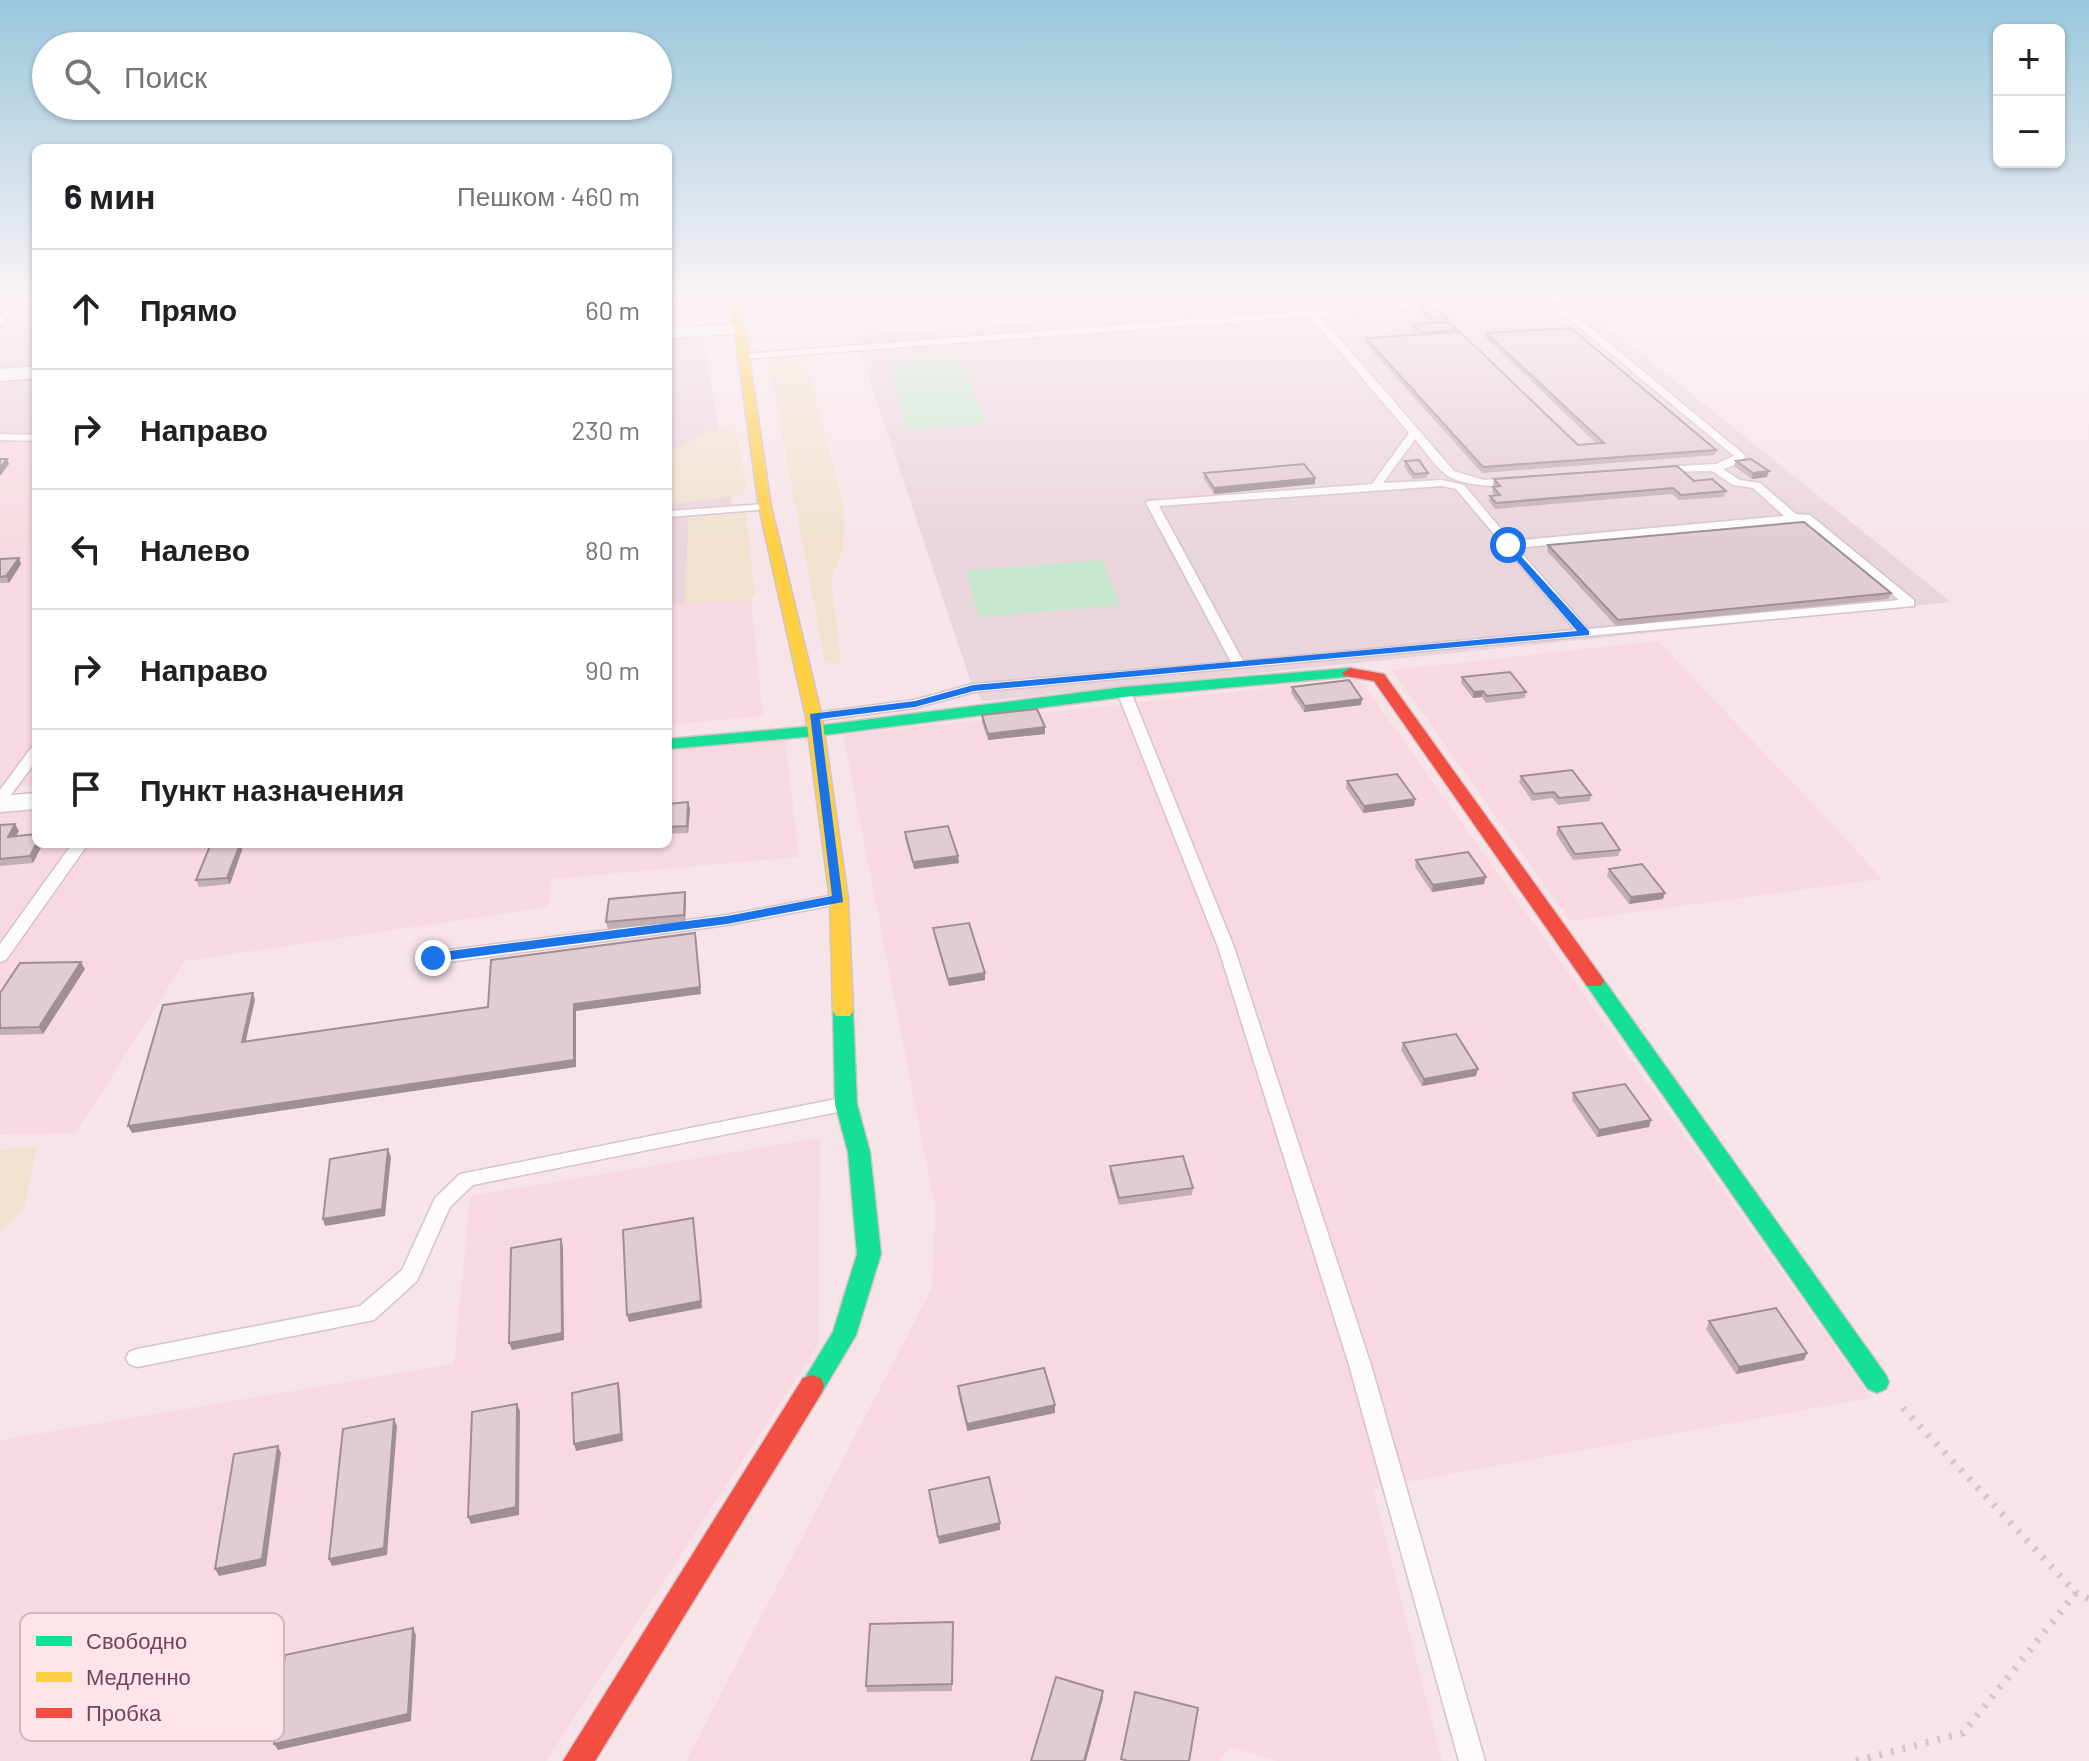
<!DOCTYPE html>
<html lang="ru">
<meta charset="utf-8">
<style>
body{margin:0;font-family:Barlow,sans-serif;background:#f6f6f6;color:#202124}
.controls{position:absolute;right:24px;top:24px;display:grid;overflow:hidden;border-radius:12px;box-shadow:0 2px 6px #0004}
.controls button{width:72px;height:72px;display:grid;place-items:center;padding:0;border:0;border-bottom:2px solid #e0e0e0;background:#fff;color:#202124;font:40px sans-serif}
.stop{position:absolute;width:24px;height:24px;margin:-18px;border:6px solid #1a73e8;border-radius:50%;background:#fff}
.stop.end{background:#1a73e8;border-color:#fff;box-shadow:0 2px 8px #0008}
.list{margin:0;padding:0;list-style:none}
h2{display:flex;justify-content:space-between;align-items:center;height:104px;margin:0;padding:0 32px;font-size:34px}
h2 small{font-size:26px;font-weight:400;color:#757577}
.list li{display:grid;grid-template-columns:52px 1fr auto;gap:24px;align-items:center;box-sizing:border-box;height:120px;padding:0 32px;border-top:2px solid #e0e0e0}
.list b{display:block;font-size:30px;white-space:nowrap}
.list em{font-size:26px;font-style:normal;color:#757577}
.icon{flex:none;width:44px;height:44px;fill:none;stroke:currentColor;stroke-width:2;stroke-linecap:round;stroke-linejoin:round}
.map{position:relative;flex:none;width:2089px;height:1761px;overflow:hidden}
.search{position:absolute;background:#fff;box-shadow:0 2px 6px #0004;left:32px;top:32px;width:640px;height:88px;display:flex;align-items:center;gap:20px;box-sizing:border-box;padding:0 28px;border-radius:44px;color:#757577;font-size:30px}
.panel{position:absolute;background:#fff;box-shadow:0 2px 6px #0004;left:32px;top:144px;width:640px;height:704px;border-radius:12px}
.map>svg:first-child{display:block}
.residential{fill:#f9d9e1}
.industrial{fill:#e9d5dc}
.green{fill:#f0e2cf}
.water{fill:#c5e7cd}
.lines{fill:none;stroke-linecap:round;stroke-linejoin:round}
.lane-casing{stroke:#d7c2ca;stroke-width:3}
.street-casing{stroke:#d7c2ca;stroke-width:3}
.fast-casing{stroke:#d6c1c8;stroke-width:3}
.slow-casing{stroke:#d6c1c8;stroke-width:3}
.jam-casing{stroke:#d6c1c8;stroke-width:3}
.path-far1{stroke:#d5c5cb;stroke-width:3;stroke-dasharray:1 4;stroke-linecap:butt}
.path{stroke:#d5c5cb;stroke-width:7;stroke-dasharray:3 9;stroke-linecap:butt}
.lane{fill:#fefbfc;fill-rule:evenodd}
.street{fill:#fefbfc;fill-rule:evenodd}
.fast{fill:#16e098;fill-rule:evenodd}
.slow{fill:#ffcf43;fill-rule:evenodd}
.jam{fill:#f24e42;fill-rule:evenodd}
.wall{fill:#c2afb6}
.shaded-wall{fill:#9e8f94}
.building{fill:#e2ccd4;stroke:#9e8f94;stroke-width:2}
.route{fill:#1a73e8}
.key{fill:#ffe4ea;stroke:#d5b4bf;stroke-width:2}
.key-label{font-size:22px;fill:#74445b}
</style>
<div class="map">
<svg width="2089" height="1761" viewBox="0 0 2089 1761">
<rect width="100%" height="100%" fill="#f6e4e8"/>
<path class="residential" d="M36,441V785L0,788V443Z
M751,600L763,716L668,725V604Z
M1658,641L1841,834L1882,879L1570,921L1392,670Z
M1349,679L1361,681L1871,1398L1373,1488L1442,1761H1277L1230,1747L1220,1761H686L932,1288L935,1208L843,735Z
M785,739L799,857L552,879L548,907L185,961L76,1133L0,1135V813L36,809V844H668V750Z
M820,1138L818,1345L546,1761H0V1440L454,1364L470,1196Z"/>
<path class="industrial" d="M0,296H36V441L0,443Z
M668,296H679L681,337L702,336L732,505L687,507L689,512L685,603L668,604Z
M1376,296H1569L1951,602L983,701L973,688L855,336Z"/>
<path class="green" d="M785,359L800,361L807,367L844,508L843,549L831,579L841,661L838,664L825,662L768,361Z
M709,430L735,431L747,487L743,495L668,504V448L681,446Z
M746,513L755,595L751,600L685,603L689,517Z
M37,1147L24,1209L0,1233V1150Z"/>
<path class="water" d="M961,361L986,424L906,429L890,364Z
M1102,560L1121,605L979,617L966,571Z"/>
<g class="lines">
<g class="lane-casing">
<path id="lane" d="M17,296H25L0,326V317Z
M1506,296H1552L1746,456L1738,464L1723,469L1740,480L1760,483L1796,514L1810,515L1914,600V606L974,692L915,708L814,721L807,717L814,713L914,700L973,684L1231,662L1146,503L1148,501L1372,484L1409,433L1310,316L745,359L742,358V354ZM1543,297L1734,456L1716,464L1661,467L1657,468V472L1712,471L1733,485L1753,488L1784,516L1511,541L1464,485L1442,480L1383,483L1415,439C1424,450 1434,465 1445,474C1460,486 1504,490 1520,480L1514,477L1484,480L1454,471L1319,315ZM1442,486L1456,489L1575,630L1243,661L1159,506ZM1803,521L1899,600L1588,629L1517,548Z
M0,434L36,435V441L0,440Z
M765,504L771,507L769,509L668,517V511Z
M1124,688L1131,692L1234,947L1371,1365L1485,1761H1459L1349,1365L1218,947L1117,692Z
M36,747V761L5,803L0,805V790L31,748Z
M72,844H88L6,960L0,962V944Z
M839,894L845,895L847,899L845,903L727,925L433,964L425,958L433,952L727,915Z
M841,1098L848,1100L850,1105L848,1110L473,1185L450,1207L417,1281L374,1320L137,1367L129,1364L126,1358L129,1352L137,1349L360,1306L402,1270L435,1198L460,1174Z"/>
</g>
<g class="street-casing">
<path id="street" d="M741,324L747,325V333L668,338V328Z
M36,366V378L0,381V369Z
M36,793V809L0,812V796Z"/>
</g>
<g class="fast-casing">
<path id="fast" d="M1350,668L1358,673L1355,676L1124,697L816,736L668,749V739L816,726L1124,687Z
M1594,975L1601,976L1886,1375L1889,1382L1886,1389L1877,1393L1868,1389L1587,986L1584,981L1587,976Z
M843,1004L850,1006L853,1011L857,1104L870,1152L881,1254L856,1335L821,1394L812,1397L803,1394L800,1386L833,1332L857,1254L848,1152L835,1104L833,1011L836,1006Z"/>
</g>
<g class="slow-casing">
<path id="slow" d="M730,296H740L771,507L822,717L848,899L853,1011L850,1016H836L833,1011L830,899L806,717L759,507Z"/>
</g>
<g class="jam-casing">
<path id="jam" d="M1350,668L1384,674L1601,976L1604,981L1601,986H1587L1374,681L1345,676L1342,673Z
M812,1375L821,1378L824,1386L821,1394L595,1761H563L803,1378Z"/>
</g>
<path class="path-far1" d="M684,296L686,317"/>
<path class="path" d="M1903,1408L2076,1593L2089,1599
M1856,1761L1963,1733L2076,1593"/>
<use href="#lane" class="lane"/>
<use href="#street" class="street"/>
<use href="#fast" class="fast"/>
<use href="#slow" class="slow"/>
<use href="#jam" class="jam"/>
</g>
<path class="wall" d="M1419,306L1448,322L1457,330V332L1578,445L1597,444L1486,338V333L1716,450L1715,455L1482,473L1365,343L1366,338L1418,335L1413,329V324L1432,323L1418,311Z
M1405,461L1428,473L1427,478L1413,479L1404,467Z
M1736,461L1767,477L1752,479L1734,466Z
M1204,473L1315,484L1214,494L1204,479Z
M1494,479L1694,481L1726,491L1724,497L1679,500L1672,494L1495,509L1489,501L1490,496L1494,495L1492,492L1493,487H1495L1493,485Z
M1548,545L1891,593L1889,599L1616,626L1547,551Z
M19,558L21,564L9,583H0V559Z
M1462,677L1526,692L1525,698L1486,703L1482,697L1473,698L1461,683Z
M1292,687L1361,705L1304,712L1291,693Z
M982,715L1045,734L988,740L982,722Z
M1521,776L1591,795L1590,801L1558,805L1552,798L1532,801L1519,782Z
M1347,781L1415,799L1414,806L1363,813L1346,788Z
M688,802L690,809L688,833L668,834V804Z
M0,825L19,831L16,836L36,834L33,863L0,866Z
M1558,827L1620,850L1618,856L1573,860L1556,834Z
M905,832L959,863L914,869L905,839Z
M228,844H240L242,850L230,884L199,887L196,880Z
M1416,860L1486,877L1484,884L1432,892L1415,867Z
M1609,869L1663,899L1629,904L1607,876Z
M685,892L686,899L685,922L608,929L606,922Z
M933,928L985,980L949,986L934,935Z
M85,969L43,1034L0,1035V993Z
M1403,1043L1478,1069L1476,1076L1422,1086L1401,1050Z
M1573,1093L1651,1120L1649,1127L1597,1137L1572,1100Z
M1110,1166L1193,1188L1192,1195L1119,1205L1110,1174Z
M1709,1321L1807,1353L1804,1360L1736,1374L1706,1329Z
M958,1386L1055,1413L967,1431L958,1393Z
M953,1622L952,1691L867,1692L866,1686Z"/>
<path class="shaded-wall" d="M7,459L9,464L0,476V468Z
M1769,471L1767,477L1752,479L1753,473Z
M1315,478V484L1214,494V488Z
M19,558L21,564L9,583L6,576Z
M1483,691L1482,697L1473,698L1474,692Z
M1362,699L1361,705L1304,712L1305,706Z
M1045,727V734L988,740V734Z
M1415,799L1414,806L1363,813L1364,806Z
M688,802L690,809L688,833L687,826Z
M15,824L19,831L12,844L8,837Z
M36,844H43L33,863L30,856Z
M240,844L242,850L230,884L227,878Z
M958,856L959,863L914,869L913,862Z
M1486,877L1484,884L1432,892L1433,885Z
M685,892L686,899L685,922L684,915Z
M1665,893L1663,899L1629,904L1631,897Z
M696,939L701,994L576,1011V1067L132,1133L128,1126L574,1004Z
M81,962L85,969L43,1034L39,1027Z
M985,973V980L949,986L948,979Z
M253,993L255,1000L244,1049L242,1042Z
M1478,1069L1476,1076L1422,1086L1424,1079Z
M1651,1120L1649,1127L1597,1137L1599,1130Z
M388,1149L391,1157L385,1216L325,1226L323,1219Z
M693,1218L702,1308L629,1322L627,1315Z
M561,1239L563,1247L564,1340L512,1350L509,1343Z
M1807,1353L1804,1360L1736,1374L1739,1367Z
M618,1383L620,1391L623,1441L576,1451L574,1444Z
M517,1404L520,1411L519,1515L471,1524L468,1517Z
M1055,1405V1413L967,1431V1424Z
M394,1419L397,1426L387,1555L332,1566L329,1559Z
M278,1446L281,1453L266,1566L219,1576L215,1569Z
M1000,1523V1530L939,1544L938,1537Z
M413,1628L416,1635L411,1721L278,1750L274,1744Z
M1103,1691V1698L1086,1761H1084Z"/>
<path class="building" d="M1432,305L1448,319L1435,320L1419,306Z
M1448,322L1457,330L1422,333L1413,324Z
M1571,328L1716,450L1483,467L1366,338L1460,332L1578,445L1604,443L1486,333Z
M0,459H7L0,468Z
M1751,459L1769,471L1753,473L1736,461Z
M1419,460L1428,473L1414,474L1405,461Z
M1304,464L1315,478L1214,488L1204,473Z
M1677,466L1694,481L1712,479L1726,491L1681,495L1673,488L1496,503L1490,496L1500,495L1493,487L1500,486L1494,479Z
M1804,522L1891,593L1618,620L1548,545Z
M19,558L6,576L0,577V559Z
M1510,672L1526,692L1487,696L1483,691L1474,692L1462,677Z
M1349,680L1362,699L1305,706L1292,687Z
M1037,709L1045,727L988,734L982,715Z
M1572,770L1591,795L1559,798L1554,792L1534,794L1521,776Z
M1397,774L1415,799L1364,806L1347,781Z
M688,802L687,826L668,827V804Z
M1602,823L1620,850L1575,854L1558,827Z
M15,824L8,837L36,834V844L30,856L0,859V825Z
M948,826L958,856L913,862L905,832Z
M228,844H240L227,878L196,880L210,846Z
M1468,852L1486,877L1433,885L1416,860Z
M1642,864L1665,893L1631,897L1609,869Z
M685,892L684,915L606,922L609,899Z
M969,923L985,973L948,979L933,928Z
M695,933L700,987L574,1004V1060L128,1126L163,1005L253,993L242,1042L488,1007L491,960Z
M81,962L39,1027L0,1028V993L20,963Z
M1456,1034L1478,1069L1424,1079L1403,1043Z
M1625,1084L1651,1120L1599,1130L1573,1093Z
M388,1149L382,1209L323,1219L330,1159Z
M1183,1156L1193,1188L1119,1198L1110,1166Z
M693,1218L701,1301L627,1315L623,1230Z
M561,1239L562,1333L509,1343L511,1248Z
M1776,1308L1807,1353L1739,1367L1709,1321Z
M1044,1368L1055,1405L967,1424L958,1386Z
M618,1383L621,1434L574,1444L572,1393Z
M517,1404L516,1507L468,1517L472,1412Z
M394,1419L384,1548L329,1559L343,1429Z
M278,1446L262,1559L215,1569L234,1454Z
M989,1477L1000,1523L938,1537L929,1490Z
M953,1622L952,1684L866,1686L870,1624Z
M413,1628L408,1714L274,1744L285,1655Z
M1056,1677L1103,1691L1084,1761H1031Z
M1135,1692L1198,1708L1189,1761H1128L1121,1759Z"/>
<linearGradient id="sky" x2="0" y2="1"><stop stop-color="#9ac8dd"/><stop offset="0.55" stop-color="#fbf3f5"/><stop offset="1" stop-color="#fbf3f5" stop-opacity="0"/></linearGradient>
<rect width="2089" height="542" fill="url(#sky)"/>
<path class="route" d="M1508,542L1589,631V635L974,691L915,707L820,719L843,902L727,924L433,962L426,958L433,953L727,916L832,896L810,714L915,701L973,685L1577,631L1505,547Z"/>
<rect x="20" y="1613" width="264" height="128" rx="12" class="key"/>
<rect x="36" y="1636" width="36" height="10" fill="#16e098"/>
<rect x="36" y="1672" width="36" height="10" fill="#ffcf43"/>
<rect x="36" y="1708" width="36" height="10" fill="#f24e42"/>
<g class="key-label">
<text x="86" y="1649">Свободно</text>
<text x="86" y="1685">Медленно</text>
<text x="86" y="1721">Пробка</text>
</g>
</svg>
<div class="controls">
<button>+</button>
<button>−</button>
</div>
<div class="stop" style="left:1508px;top:545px"></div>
<div class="stop end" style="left:433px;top:958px"></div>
<div class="search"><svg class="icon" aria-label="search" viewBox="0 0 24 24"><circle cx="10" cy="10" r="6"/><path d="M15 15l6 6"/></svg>Поиск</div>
<section class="panel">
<h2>6 мин<small>Пешком · 460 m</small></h2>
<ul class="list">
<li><svg class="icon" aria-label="ahead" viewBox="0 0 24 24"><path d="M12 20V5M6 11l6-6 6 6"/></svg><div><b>Прямо</b></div><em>60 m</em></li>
<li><svg class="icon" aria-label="right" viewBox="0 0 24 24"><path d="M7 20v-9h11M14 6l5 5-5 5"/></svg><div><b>Направо</b></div><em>230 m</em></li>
<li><svg class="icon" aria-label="left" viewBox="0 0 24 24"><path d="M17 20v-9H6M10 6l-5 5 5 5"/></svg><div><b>Налево</b></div><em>80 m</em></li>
<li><svg class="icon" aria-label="right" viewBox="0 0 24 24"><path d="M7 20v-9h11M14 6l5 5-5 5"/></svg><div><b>Направо</b></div><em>90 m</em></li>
<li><svg class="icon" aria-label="arrive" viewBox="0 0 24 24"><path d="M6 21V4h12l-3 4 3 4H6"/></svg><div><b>Пункт назначения</b></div></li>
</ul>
</section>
</div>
